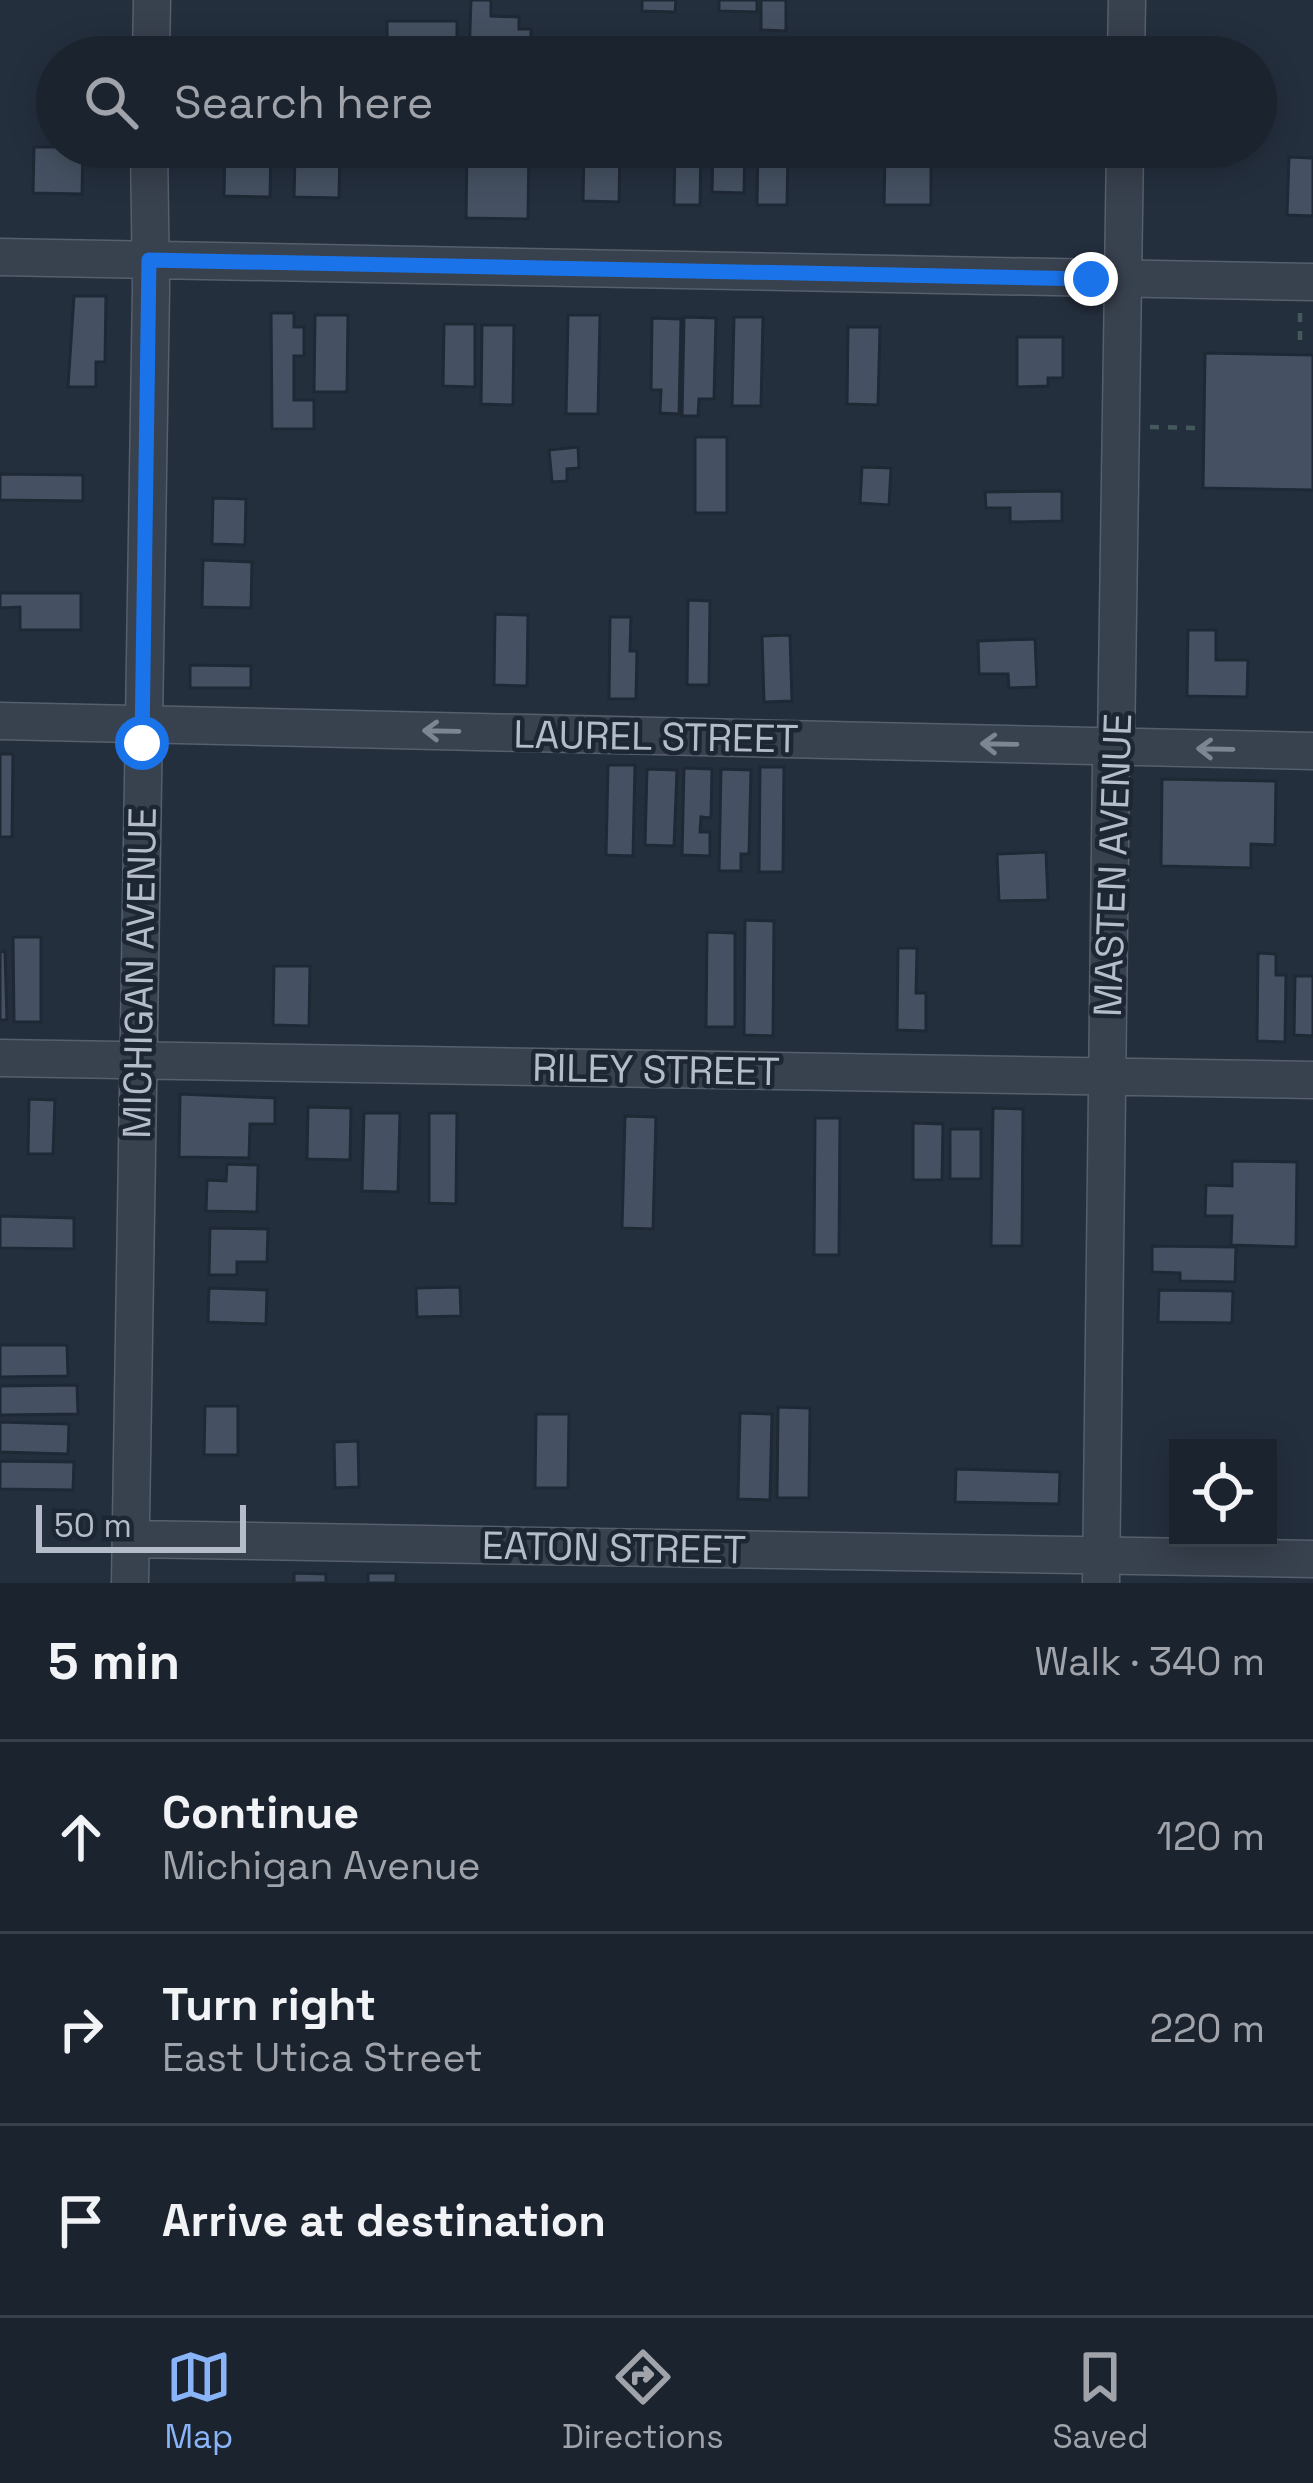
<!DOCTYPE html>
<meta charset="utf-8">
<style>
body{margin:0;font-family:"Space Grotesk",sans-serif;background:#282f3a;color:#f1f3f6}
.controls{position:absolute;right:36px;bottom:36px;display:grid;overflow:hidden;border-radius:0px;box-shadow:0 6px 30px #0003}
.controls button{width:108px;height:108px;display:grid;place-items:center;padding:0;border:0;border-bottom:3px solid #39404a;background:#1b232e;color:#f1f3f6;font:60px sans-serif}
.scale{position:absolute;left:36px;bottom:30px;width:210px;box-sizing:border-box;padding-left:12px;border:6px solid #b4bcc9;border-top:0;font-size:33px;line-height:42px;white-space:nowrap;color:#b4bcc9;-webkit-text-stroke:9px #1d2633;paint-order:stroke}
.stop{position:absolute;width:36px;height:36px;margin:-27px;border:9px solid #1a73e8;border-radius:50%;background:#fff}
.stop.end{background:#1a73e8;border-color:#fff;box-shadow:0 3px 12px #0008}
.list{margin:0;padding:0;list-style:none}
h2{display:flex;justify-content:space-between;align-items:center;height:156px;margin:0;padding:0 48px;font-size:51px}
h2 small{font-size:39px;font-weight:400;color:#a0a4aa}
.list li{display:grid;grid-template-columns:78px 1fr auto;gap:36px;align-items:center;box-sizing:border-box;height:192px;padding:0 48px;border-top:3px solid #39404a}
.list b{display:block;font-size:45px;white-space:nowrap}
.list p{margin:0;font-size:39px;white-space:nowrap;color:#a0a4aa}
.list em{font-size:39px;font-style:normal;color:#a0a4aa}
.icon{flex:none;width:66px;height:66px;fill:none;stroke:currentColor;stroke-width:2;stroke-linecap:round;stroke-linejoin:round}
.map{position:relative;flex:none;width:1313px;height:1583px;overflow:hidden}
.search{position:absolute;background:#1b232e;box-shadow:0 6px 30px #0003;left:36px;right:36px;top:36px;height:132px;display:flex;align-items:center;gap:30px;box-sizing:border-box;padding:0 42px;border-radius:66px;color:#a0a4aa;font-size:45px}
.sheet{height:732px;background:#1b232e}
nav{display:flex;justify-content:space-around;align-items:center;box-sizing:border-box;height:168px;border-top:3px solid #39404a;background:#1b232e;font-size:33px;color:#a0a4aa}
nav a{display:grid;justify-items:center;gap:6px}
nav .on{color:#8ab4f8}
.map>svg:first-child{display:block}
.building{fill:#455162;stroke:#1f2835;stroke-width:3}
.lines{fill:none;stroke-linecap:round;stroke-linejoin:round}
.minor-casing{stroke:#565f6c;stroke-width:39}
.path{stroke:#44595c;stroke-width:4.5;stroke-dasharray:9 9;stroke-linecap:butt}
.minor{stroke:#38414e;stroke-width:36}
.oneway{stroke:#7c8592}
.route{stroke:#1a73e8;stroke-width:15}
.labels{text-anchor:middle;stroke-width:9;stroke-linejoin:round;paint-order:stroke}
.street-label{font-size:39px;fill:#b4bcc9;stroke:#1d2633}
</style>
<div class="map">
<svg width="1313" height="1583" viewBox="0 0 1313 1583">
<rect width="100%" height="100%" fill="#242f3e"/>
<path class="building" d="M471,0H491V16L519,17V29H531V57H469Z
M642,0H676L675,12L642,11Z
M719,0H757V12L719,11Z
M761,0H786V31L761,30Z
M387,21H457V57H387Z
M1011,42L1062,43L1061,57H1011Z
M34,147H83L82,194L33,193Z
M225,147L271,148L270,197L224,196Z
M467,147H529L528,219L466,218Z
M584,147L620,148L619,202L583,201Z
M675,147H701L700,205H674Z
M713,147H745L744,193L712,192Z
M758,147H788L787,205H757Z
M310,149H340L339,198L294,197L295,157L310,158Z
M885,156L931,157V205H884Z
M1289,157L1313,158V216L1287,215Z
M74,296H106L105,362H96V387H68Z
M271,313H294V327H304V356H294V400H314V429H272Z
M315,315H348L347,392H314Z
M568,315H600L598,414H566Z
M684,317L716,318L714,399H699L698,416H682Z
M734,317H763L761,406H732Z
M652,318L681,319L679,414L660,413L661,390H651Z
M444,324H475V387L443,386Z
M482,325H514L513,405L481,404Z
M848,327H880L878,405L847,404Z
M1017,337H1063V378H1048V386L1017,387Z
M1205,353L1313,355V490L1203,488Z
M695,437H727V513H695Z
M578,447L579,468L567,469V481L552,482L549,450Z
M862,467L891,468L889,505L860,503Z
M0,474L83,475V501L0,500Z
M1062,491V521L1010,522V508H986L985,492Z
M213,498L246,499L245,545L212,544Z
M203,560L252,562L251,608L202,607Z
M0,593H81V630H20V607L0,608Z
M688,600L710,601L709,685H687Z
M495,614L528,615L527,686L494,685Z
M610,617H631L630,651H637L636,699H609Z
M1188,630H1216V660H1248L1247,697L1187,696Z
M790,635L792,701L764,702L762,636Z
M1035,639L1037,687L1009,688L1008,674H979L978,641Z
M190,665L251,666V688H190Z
M0,754H13L12,837H0Z
M608,765H635L633,856L606,855Z
M760,767H784L783,872H759Z
M684,768L712,769L711,818L701,817L700,832H710V856L682,855Z
M647,769L677,770L674,846L645,845Z
M721,769L751,770L749,854H741V871H719Z
M1162,779L1276,781L1275,845L1251,844V868L1161,866Z
M1046,852L1048,900L999,901L997,854Z
M745,920L774,921L773,1036L744,1035Z
M707,932L735,933V1027H706Z
M13,937H41V1022H14Z
M898,948H917L916,993H926V1031L897,1030Z
M5,951L7,1020H0V952Z
M1258,953L1276,954V975H1286L1285,1042L1257,1041Z
M274,966H310L309,1026L273,1025Z
M1295,976H1313V1036L1294,1035Z
M180,1094L275,1098V1124H250L249,1158L179,1157Z
M29,1099L55,1100L53,1154H28Z
M308,1107L351,1108L350,1160L307,1159Z
M993,1108L1023,1109L1022,1246H991Z
M364,1113H400L398,1192L362,1191Z
M429,1113H457L456,1204L429,1203Z
M625,1116L656,1117L653,1229L622,1228Z
M815,1118H840L839,1255H814Z
M913,1123L943,1124L942,1180H913Z
M950,1129H981V1179H950Z
M1232,1161L1297,1162L1296,1247L1231,1245L1232,1216H1205L1206,1185L1232,1186Z
M227,1164L258,1165L257,1212L206,1211L207,1180L226,1181Z
M0,1216L74,1218V1249L0,1248Z
M210,1228L268,1229L267,1262H237V1275H209Z
M1152,1246L1236,1247L1235,1282L1180,1281V1273L1152,1272Z
M460,1287L461,1316L417,1317L416,1288Z
M209,1288L267,1290L266,1324L208,1322Z
M1159,1290L1233,1291L1232,1323L1158,1322Z
M0,1345H67L68,1376L0,1377Z
M77,1385L78,1414L0,1415V1386Z
M205,1406H238V1455H204Z
M778,1407L810,1408L809,1498H777Z
M740,1413L772,1414L770,1500L738,1499Z
M536,1414H569L568,1488H535Z
M0,1422L69,1424L68,1454L0,1452Z
M358,1441L359,1487L335,1488L334,1442Z
M0,1461L74,1462L73,1490L0,1489Z
M956,1469L1060,1472L1059,1504L955,1502Z
M294,1573L326,1574V1583H294Z
M368,1573H396V1583H368Z"/>
<g class="lines">
<g class="minor-casing">
<path id="minor" d="M151,57L152,0
M1126,57L1127,0
M0,257L1313,282
M0,721L1313,751
M0,1058L1313,1080
M131,1539L1313,1559
M130,1583L151,289L149,147
M1101,1583L1111,764L1116,747L1125,147"/>
</g>
<path class="path" d="M1300,313V349
M1150,427L1199,428"/>
<use href="#minor" class="minor"/>
</g>
<defs><path id="oneway-shaft" d="M-6 0H5M1.5-3L5.5 0L1.5 3" fill="none" stroke-width="1.6" stroke-linecap="round" stroke-linejoin="round" transform="scale(3)"/></defs>
<g class="oneway">
<use href="#oneway-shaft" transform="translate(441 731) rotate(-179)"/>
<use href="#oneway-shaft" transform="translate(999 744) rotate(-179)"/>
<use href="#oneway-shaft" transform="translate(1215 749) rotate(-179)"/>
</g>
<g class="lines">
<path class="route" d="M142,743L149,260L1091,279"/>
</g>
<g class="labels">
<g class="street-label">
<text transform="translate(656 736) rotate(1)" y="14">LAUREL STREET</text>
<text transform="translate(1112 865) rotate(-88)" y="14">MASTEN AVENUE</text>
<text transform="translate(139 973) rotate(-89)" y="14">MICHIGAN AVENUE</text>
<text transform="translate(656 1069) rotate(1)" y="14">RILEY STREET</text>
<text transform="translate(614 1547) rotate(1)" y="14">EATON STREET</text>
</g>
</g>
</svg>
<div class="controls">
<button><svg class="icon" aria-label="locate" viewBox="0 0 24 24"><circle cx="12" cy="12" r="6"/><path d="M12 2v4M12 18v4M2 12h4M18 12h4"/></svg></button>
</div>
<div class="scale">50 m</div>
<div class="stop" style="left:142px;top:743px"></div>
<div class="stop end" style="left:1091px;top:279px"></div>
<div class="search"><svg class="icon" aria-label="search" viewBox="0 0 24 24"><circle cx="10" cy="10" r="6"/><path d="M15 15l6 6"/></svg>Search here</div>
</div>
<section class="sheet">
<h2>5 min<small>Walk · 340 m</small></h2>
<ul class="list">
<li><svg class="icon" aria-label="ahead" viewBox="0 0 24 24"><path d="M12 20V5M6 11l6-6 6 6"/></svg><div><b>Continue</b><p>Michigan Avenue</p></div><em>120 m</em></li>
<li><svg class="icon" aria-label="right" viewBox="0 0 24 24"><path d="M7 20v-9h11M14 6l5 5-5 5"/></svg><div><b>Turn right</b><p>East Utica Street</p></div><em>220 m</em></li>
<li><svg class="icon" aria-label="arrive" viewBox="0 0 24 24"><path d="M6 21V4h12l-3 4 3 4H6"/></svg><div><b>Arrive at destination</b></div></li>
</ul>
</section>
<nav>
<a class="on"><svg class="icon" aria-label="map" viewBox="0 0 24 24"><path d="M3 6l6-2 6 2 6-2v14l-6 2-6-2-6 2zM9 4v14M15 6v14"/></svg>Map</a>
<a><svg class="icon" aria-label="directions" viewBox="0 0 24 24"><path d="M12 3l9 9-9 9-9-9zM9 14v-3h6M13 9l2 2-2 2"/></svg>Directions</a>
<a><svg class="icon" aria-label="saved" viewBox="0 0 24 24"><path d="M7 4h10v16l-5-4-5 4z"/></svg>Saved</a>
</nav>
